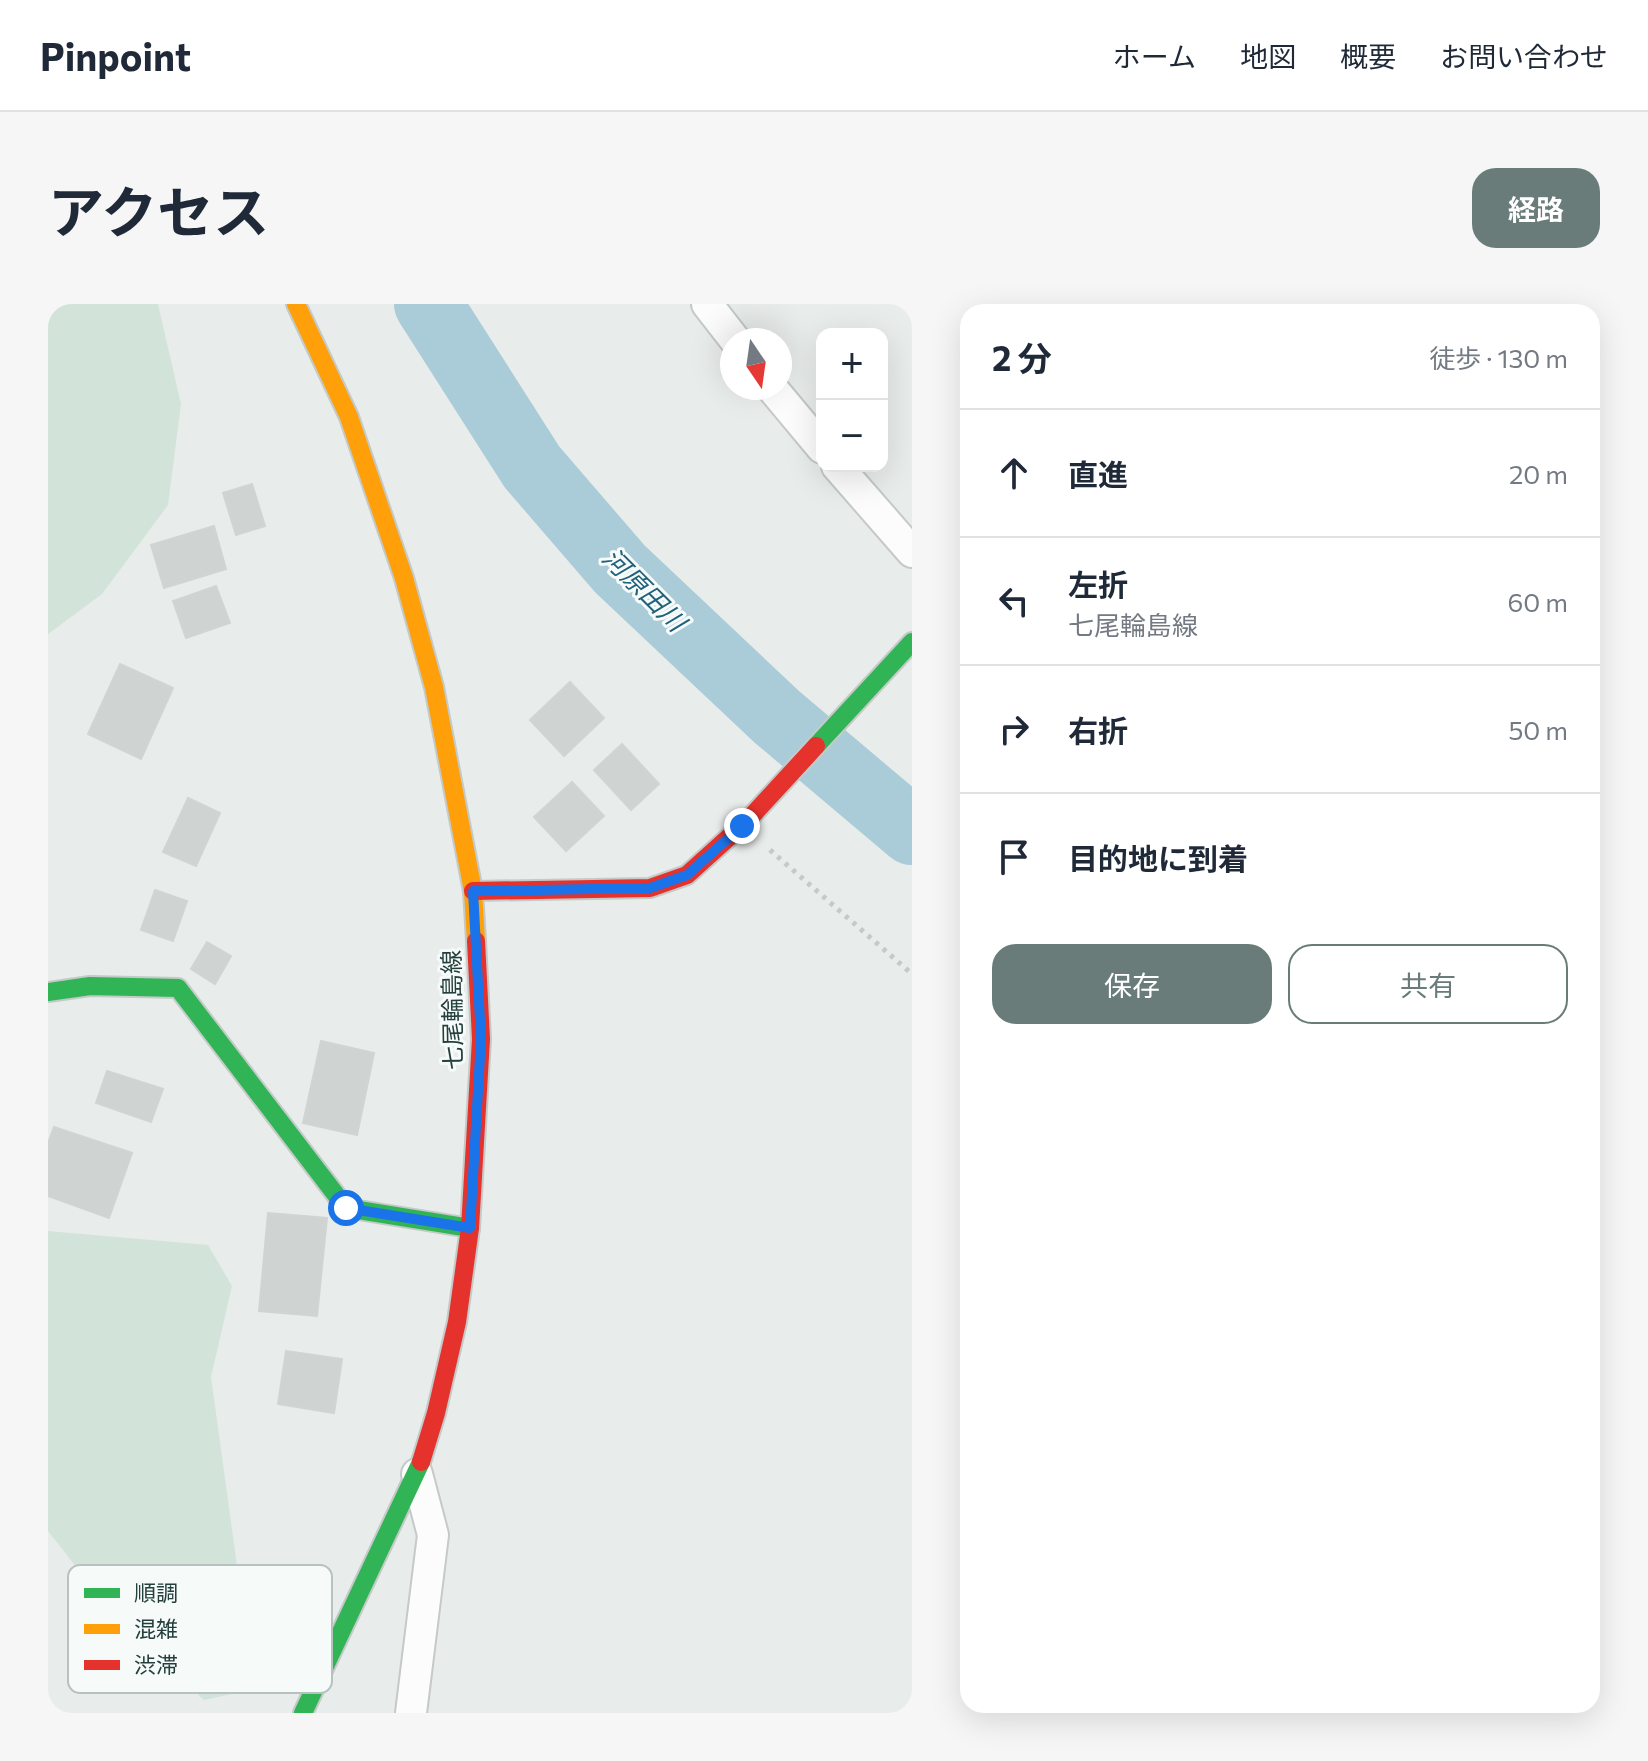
<!DOCTYPE html>
<html lang="ja">
<meta charset="utf-8">
<style>
body{margin:0;font-family:Commissioner,"Noto Sans JP",sans-serif;background:#f6f6f7;color:#1f2937}
.controls{position:absolute;right:24px;top:24px;display:grid;overflow:hidden;border-radius:16px;box-shadow:0 8px 32px #0002}
.controls button{width:72px;height:72px;display:grid;place-items:center;padding:0;border:0;border-bottom:2px solid #e0e1e3;background:#fff;color:#1f2937;font:40px sans-serif}
.compass{position:absolute;left:672px;top:24px;width:72px;height:72px;border-radius:50%;background:#fff;box-shadow:0 8px 32px #0002;rotate:167deg}
.stop{position:absolute;width:24px;height:24px;margin:-18px;border:6px solid #1a73e8;border-radius:50%;background:#fff}
.stop.end{background:#1a73e8;border-color:#fff;box-shadow:0 2px 8px #0008}
.list{margin:0;padding:0;list-style:none}
h2{display:flex;justify-content:space-between;align-items:center;height:104px;margin:0;padding:0 32px;font-size:34px}
h2 small{font-size:26px;font-weight:400;color:#747a83}
.list li{display:grid;grid-template-columns:52px 1fr auto;gap:24px;align-items:center;box-sizing:border-box;height:128px;padding:0 32px;border-top:2px solid #e0e1e3}
.list b{display:block;font-size:30px;white-space:nowrap}
.list p{margin:0;font-size:26px;white-space:nowrap;color:#747a83}
.list em{font-size:26px;font-style:normal;color:#747a83}
.actions{display:flex;gap:16px;padding:24px 32px}
.actions a{flex:1;padding:18px 0;border:2px solid #697c79;border-radius:24px;text-align:center;font-size:28px;color:#697c79}
.actions .main{background:#697c79;color:#fff}
.icon{flex:none;width:44px;height:44px;fill:none;stroke:currentColor;stroke-width:2;stroke-linecap:round;stroke-linejoin:round}
.map{position:relative;flex:none;width:864px;height:1409px;overflow:hidden;border-radius:24px}
header{display:flex;align-items:center;gap:48px;box-sizing:border-box;height:112px;padding:0 40px;background:#fff;border-bottom:2px solid #e0e1e3}
header strong{font-size:38px}
nav{display:flex;gap:44px;margin-inline-start:auto;font-size:28px}
.intro{display:flex;align-items:center;justify-content:space-between;box-sizing:border-box;height:192px;padding:0 48px}
h1{margin:0;font-size:56px}
.button{padding:20px 36px;border-radius:24px;background:#697c79;color:#fff;font-size:28px;font-weight:700}
main{display:flex;gap:48px;padding:0 48px}
aside{flex:1;background:#fff;border-radius:24px;box-shadow:0 8px 32px #0002}
.map>svg:first-child{display:block}
.green{fill:#d2e4d9}
.lines{fill:none;stroke-linecap:round;stroke-linejoin:round}
.river{stroke:#aaccd8;stroke-width:68}
.building{fill:#cfd3d2;stroke:#d0d5d3;stroke-width:2}
.street-casing{stroke:#c5c9c7;stroke-width:34}
.fast-casing{stroke:#c3cac8;stroke-width:22}
.slow-casing{stroke:#c3cac8;stroke-width:22}
.jam-casing{stroke:#c3cac8;stroke-width:22}
.path{stroke:#c3cbca;stroke-width:5;stroke-dasharray:4 6;stroke-linecap:butt}
.street{stroke:#fcfcfc;stroke-width:30}
.fast{stroke:#30b455;stroke-width:18}
.slow{stroke:#ff9f0a;stroke-width:18}
.jam{stroke:#e5322d;stroke-width:18}
.route{stroke:#1a73e8;stroke-width:10}
.labels{text-anchor:middle;stroke-width:6;stroke-linejoin:round;paint-order:stroke}
.street-label{font-size:24px;fill:#25403c;stroke:#f6faf9}
.water-label{font-size:26px;font-style:italic;fill:#20617b;stroke:#f6faf9}
.key{fill:#f6faf9;stroke:#b7c2c0;stroke-width:2}
.key-label{font-size:22px;fill:#25403c}
</style>
<header>
<strong>Pinpoint</strong>
<nav><a>ホーム</a><a>地図</a><a>概要</a><a>お問い合わせ</a></nav>
</header>
<div class="intro"><h1>アクセス</h1><a class="button">経路</a></div>
<main>
<div class="map">
<svg width="864" height="1409" viewBox="0 0 864 1409">
<rect width="100%" height="100%" fill="#e8ecea"/>
<path class="green" d="M0,0H110L133,100L120,201L54,290L0,330Z
M0,927L160,941L184,982L163,1073L206,1385L156,1396L76,1324L0,1227Z"/>
<g class="lines">
<path class="river" d="M380,0L484,163L572,265L729,413L864,527"/>
</g>
<path class="building" d="M204,180L217,222L188,231L175,189Z
M166,222L178,265L116,284L103,241Z
M168,282L182,319L138,334L125,297Z
M72,360L125,384L93,455L40,430Z
M522,378L556,414L516,452L482,416Z
M574,440L611,480L583,506L546,466Z
M524,478L556,512L518,547L486,513Z
M140,494L172,509L148,562L115,548Z
M107,586L139,597L125,637L93,626Z
M159,638L183,652L167,680L143,665Z
M273,737L326,749L309,831L255,819Z
M59,767L115,785L103,818L48,799Z
M6,823L84,849L61,914L0,892V839Z
M220,909L279,914L269,1012L211,1007Z
M238,1047L294,1055L286,1109L230,1100Z"/>
<g class="lines">
<g class="street-casing">
<path id="street" d="M659,0L687,36
M724,84L774,144
M789,162L864,248
M363,1409L385,1231L369,1170"/>
</g>
<g class="fast-casing">
<path id="fast" d="M768,442L864,338
M0,688L42,682L130,684L298,904L422,924
M255,1409L373,1158"/>
</g>
<g class="slow-casing">
<path id="slow" d="M248,0L301,113L356,274L386,383L425,587L428,637"/>
</g>
<g class="jam-casing">
<path id="jam" d="M425,587L602,584L639,571L700,516L768,442
M373,1158L388,1109L409,1018L422,924L433,735L428,637"/>
</g>
<path class="path" d="M722,546L864,670"/>
<use href="#street" class="street"/>
<use href="#fast" class="fast"/>
<use href="#slow" class="slow"/>
<use href="#jam" class="jam"/>
</g>
<g class="lines">
<path class="route" d="M298,904L422,924L433,735L425,587L602,584L639,571L694,522"/>
</g>
<g class="labels">
<g class="street-label">
<text transform="translate(405 706) rotate(-91)" y="8">七尾輪島線</text>
</g>
<g class="water-label">
<text transform="translate(596 286) rotate(45)" y="9">河原田川</text>
</g>
</g>
<rect x="20" y="1261" width="264" height="128" rx="12" class="key"/>
<rect x="36" y="1284" width="36" height="10" fill="#30b455"/>
<rect x="36" y="1320" width="36" height="10" fill="#ff9f0a"/>
<rect x="36" y="1356" width="36" height="10" fill="#e5322d"/>
<g class="key-label">
<text x="86" y="1297">順調</text>
<text x="86" y="1333">混雑</text>
<text x="86" y="1369">渋滞</text>
</g>
</svg>
<div class="controls">
<button>+</button>
<button>−</button>
</div>
<svg class="compass" viewBox="-18 -18 36 36"><path d="M0-13l5 13h-10z" fill="#e53935"/><path d="M0 13l5-13h-10z" fill="#747a83"/></svg>
<div class="stop" style="left:298px;top:904px"></div>
<div class="stop end" style="left:694px;top:522px"></div>
</div>
<aside>
<h2>2 分<small>徒歩 · 130 m</small></h2>
<ul class="list">
<li><svg class="icon" aria-label="ahead" viewBox="0 0 24 24"><path d="M12 20V5M6 11l6-6 6 6"/></svg><div><b>直進</b></div><em>20 m</em></li>
<li><svg class="icon" aria-label="left" viewBox="0 0 24 24"><path d="M17 20v-9H6M10 6l-5 5 5 5"/></svg><div><b>左折</b><p>七尾輪島線</p></div><em>60 m</em></li>
<li><svg class="icon" aria-label="right" viewBox="0 0 24 24"><path d="M7 20v-9h11M14 6l5 5-5 5"/></svg><div><b>右折</b></div><em>50 m</em></li>
<li><svg class="icon" aria-label="arrive" viewBox="0 0 24 24"><path d="M6 21V4h12l-3 4 3 4H6"/></svg><div><b>目的地に到着</b></div></li>
</ul>
<div class="actions"><a class="main">保存</a><a>共有</a></div>
</aside>
</main>
